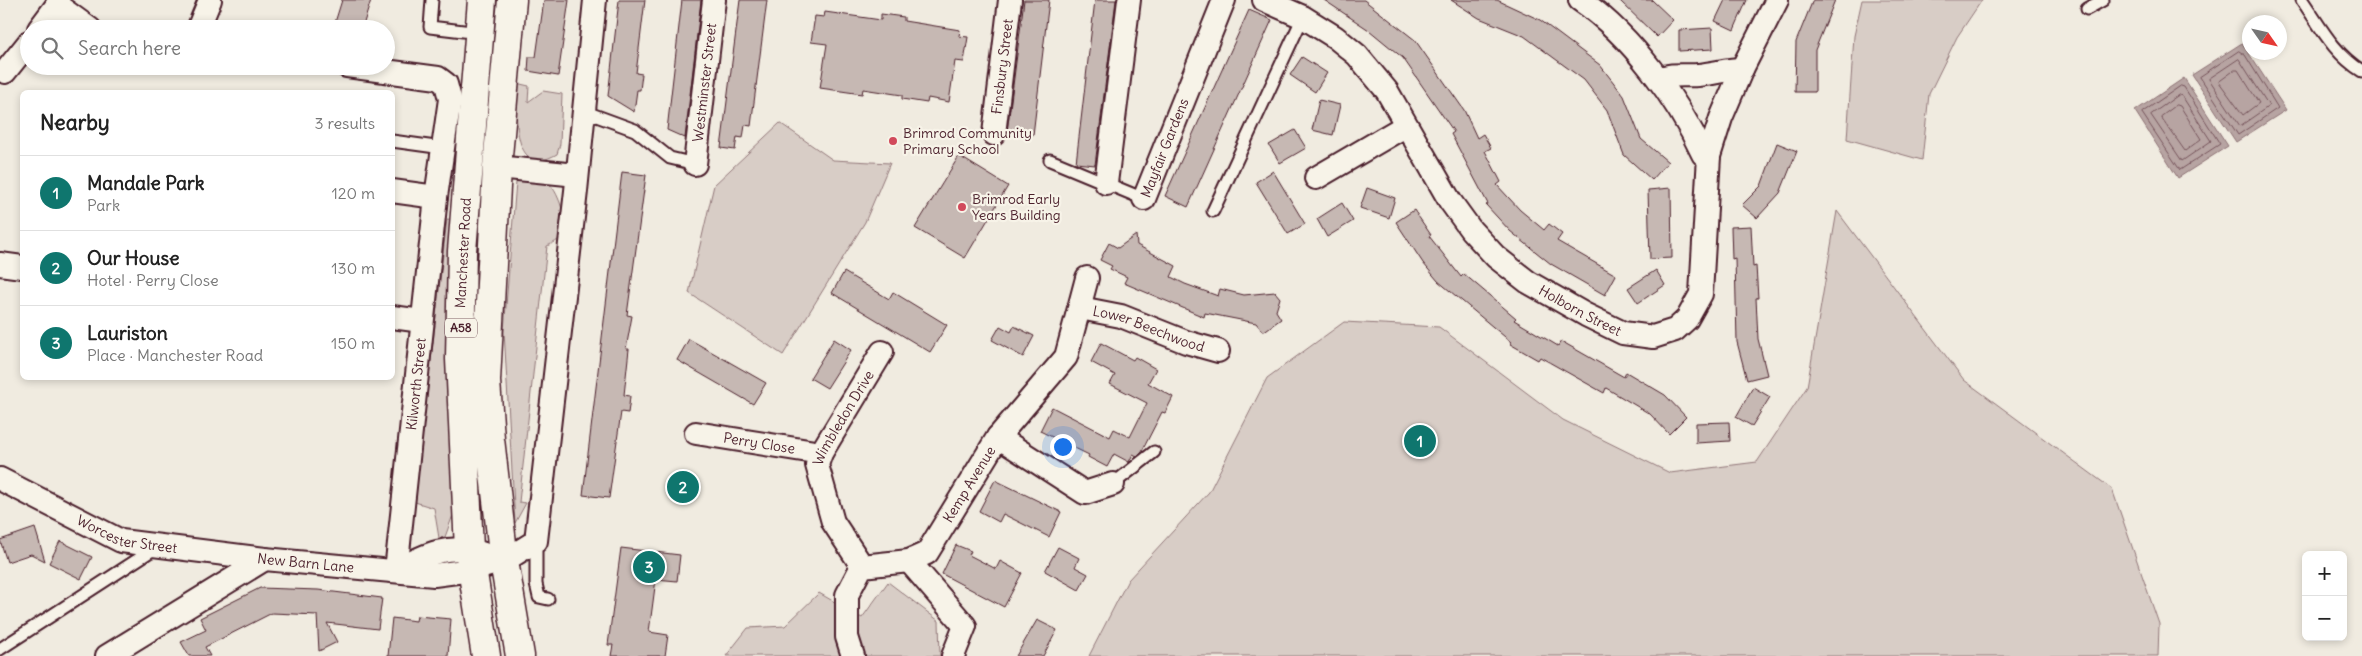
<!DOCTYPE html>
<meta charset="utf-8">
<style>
body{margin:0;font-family:Delius,sans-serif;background:#f2f2f2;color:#222}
.controls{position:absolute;right:15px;bottom:15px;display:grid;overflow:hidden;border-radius:8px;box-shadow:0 2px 8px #0003}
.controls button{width:45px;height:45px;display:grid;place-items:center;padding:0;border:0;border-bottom:1px solid #e0e0e0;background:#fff;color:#222;font:25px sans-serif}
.compass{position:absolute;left:2242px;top:15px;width:45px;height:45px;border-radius:50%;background:#fff;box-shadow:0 2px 8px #0003;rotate:124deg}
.you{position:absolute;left:1062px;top:446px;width:18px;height:18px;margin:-12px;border:4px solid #fff;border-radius:50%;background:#1a73e8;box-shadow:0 0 0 8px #1a73e833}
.badge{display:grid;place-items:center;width:32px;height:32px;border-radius:50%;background:#0f766e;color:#fff;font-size:16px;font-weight:700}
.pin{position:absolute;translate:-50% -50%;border:2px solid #fff;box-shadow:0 1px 5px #0006}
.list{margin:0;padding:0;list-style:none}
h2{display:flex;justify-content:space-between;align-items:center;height:65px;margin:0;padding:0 20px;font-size:21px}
h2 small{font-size:16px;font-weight:400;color:#767676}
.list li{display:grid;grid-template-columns:32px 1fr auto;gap:15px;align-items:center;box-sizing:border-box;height:75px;padding:0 20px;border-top:1px solid #e0e0e0}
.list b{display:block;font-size:19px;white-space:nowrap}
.list p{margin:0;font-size:16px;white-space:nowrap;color:#767676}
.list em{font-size:16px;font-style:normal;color:#767676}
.icon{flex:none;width:28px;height:28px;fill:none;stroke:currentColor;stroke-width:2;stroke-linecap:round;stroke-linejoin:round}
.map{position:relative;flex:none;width:2362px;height:656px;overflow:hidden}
.search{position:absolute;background:#fff;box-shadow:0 2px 8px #0003;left:20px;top:20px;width:375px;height:55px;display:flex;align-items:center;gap:12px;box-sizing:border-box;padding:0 18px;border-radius:28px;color:#767676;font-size:19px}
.panel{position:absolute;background:#fff;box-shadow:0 2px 8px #0003;left:20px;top:90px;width:375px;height:290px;border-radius:8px}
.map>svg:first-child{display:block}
.green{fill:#d8cdc6;stroke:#917678}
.water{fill:#b7a4a2;stroke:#8b6f72}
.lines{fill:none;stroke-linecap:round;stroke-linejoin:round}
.shore{stroke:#76545b;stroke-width:1}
.building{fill:#c6b8b3;stroke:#4a1f2b}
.service-casing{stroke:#4a1f2b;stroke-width:15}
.minor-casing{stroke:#4a1f2b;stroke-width:26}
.trunk-casing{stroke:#4a1f2b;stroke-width:31}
.service{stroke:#f7f3e8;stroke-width:11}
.minor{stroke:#f7f3e8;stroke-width:22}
.trunk{stroke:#f7f3e8;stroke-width:28}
.poi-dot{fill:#d1495b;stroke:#f7f3e8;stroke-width:2}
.labels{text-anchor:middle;stroke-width:4.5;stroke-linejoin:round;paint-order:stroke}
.shield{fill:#f7f3e8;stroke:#7e5f64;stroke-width:1}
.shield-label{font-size:12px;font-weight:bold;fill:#4a1f2b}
.street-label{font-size:14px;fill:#4a1f2b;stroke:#f7f3e8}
.poi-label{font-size:14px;fill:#4a1f2b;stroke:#f7f3e8;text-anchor:start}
</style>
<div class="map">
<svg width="2362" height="656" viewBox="0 0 2362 656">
<rect width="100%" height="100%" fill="#f0ebe0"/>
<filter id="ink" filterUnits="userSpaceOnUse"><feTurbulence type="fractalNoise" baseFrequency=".02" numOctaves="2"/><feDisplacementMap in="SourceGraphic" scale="10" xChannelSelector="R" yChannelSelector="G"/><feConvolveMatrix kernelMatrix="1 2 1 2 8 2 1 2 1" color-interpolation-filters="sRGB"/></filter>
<g filter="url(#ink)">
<path class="green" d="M1862,0H1982L1957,37L1929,94L1922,160L1847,139L1854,36Z
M516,83L529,86L528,102L543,91L562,94L560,144L557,154C510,181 517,110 516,83Z
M780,123L833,160L890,163L865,222L783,355L689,293L714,185Z
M519,177C527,178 540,177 546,181C558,188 569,223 562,235C559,241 553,243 547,246L519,502L526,503L515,523L504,331L516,182Z
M1837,211L1964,380L2112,489L2159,624L2158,656H1089L1128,580L1209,492L1267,378L1344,322L1439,327L1563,420L1670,473L1757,462L1807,387Z
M447,219L454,220V512L445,537L439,538L434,508L415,502Z
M888,582L939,621L940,656H726L748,628L785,626L819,593L862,618Z"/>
<path class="water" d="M2242,43L2286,110L2236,142L2192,75Z
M2184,78L2228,146L2178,178L2135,111Z"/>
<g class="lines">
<path class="shore" d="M2239,51L2245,55L2278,108L2238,135L2200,77Z
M2239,59L2269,106L2240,126L2209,79Z
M2235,70H2238L2259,103L2243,115L2219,82Z
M2181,86L2184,87L2220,144L2180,170L2142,113Z
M2179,95L2182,96L2211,141L2182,161L2151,115Z
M2177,105L2180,106L2201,139L2185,151L2161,117Z"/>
</g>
<path class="building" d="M342,0H371L362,29H333Z
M544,0H569L558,76L528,71L529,57H536Z
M619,0H645L636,73L642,74L640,90H637L634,112L608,96Z
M682,0H701L685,138L667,130Z
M740,0H767L751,126L745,125L743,138L737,137L735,150L721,148Z
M1024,0H1049L1033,135L1007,132Z
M1095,0H1116L1095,165L1076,163Z
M1324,0H1364L1415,40L1464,110L1477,138L1483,134L1491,148L1485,151L1501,182L1497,185L1520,210L1544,230L1549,224L1562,234L1557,241L1616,275L1605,295L1551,264L1510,231L1486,205L1488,204L1451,134L1454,132L1403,58L1369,30Z
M1451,0H1497L1540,20L1600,65L1624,96L1641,139L1668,162L1652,180L1624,155L1607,110L1584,80L1524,36L1479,18Z
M1619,0H1652L1673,20L1657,37Z
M1725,0H1747L1734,30L1715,21Z
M1813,0H1835L1815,50V92H1795L1796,42Z
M1249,10L1272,20L1188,207L1165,196Z
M825,12L881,20V14L904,17V21L960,30L959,36L968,37L964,62L955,61L949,102L928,98L927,103L902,99V95L863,89L862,94L820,88L827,44L811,42L815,16L824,17Z
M1712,28L1713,49L1679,51V30Z
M1302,57L1327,73L1315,92L1290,75Z
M1319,100L1340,105L1333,135L1312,130Z
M1295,130L1306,148L1280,163L1269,145Z
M1777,143L1797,151L1780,193L1757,218L1742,205L1761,186Z
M959,156L1008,186L965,258L915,228Z
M1273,171L1305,224L1288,234L1256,182Z
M622,172L646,175L627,315L632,316L626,349H629L624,395L630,396L629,406L628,413L621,412L609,498L583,495Z
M1367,188L1395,198L1389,218L1360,208Z
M1671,188L1672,258L1650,259L1648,190Z
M1342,203L1353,221L1327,237L1317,219Z
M1414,210L1431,235L1429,236L1461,277L1464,274L1516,318L1514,320L1558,346L1561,341L1624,377L1626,372L1665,395L1686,417L1669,434L1650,414L1606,388L1604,393L1540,357L1538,360L1510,344L1511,342L1438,281L1423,263L1396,222Z
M1751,226L1753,267L1756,266L1758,298H1756L1758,339L1767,375L1747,380L1737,342L1735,258L1732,259L1731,227Z
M1136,235L1137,245L1176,266L1171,277L1185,284L1218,296L1220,289L1244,295L1275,292L1280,298L1276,311L1281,319L1263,332L1256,323L1205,313L1204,317L1124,283L1127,277L1110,269L1112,266L1100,260L1109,243L1118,248Z
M1656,270L1665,285L1638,303L1628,288Z
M844,272L889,299L893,292L947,325L930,352L832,293Z
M1000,326L1011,332L1014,326L1034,336L1023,357L992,340Z
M689,339L766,383L753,404L677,360Z
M834,339L851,350L827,388L810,378Z
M1101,343L1133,360L1135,357L1156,369L1148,383L1173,397L1165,413L1162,412L1141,453L1137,456L1133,454L1129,462L1114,454L1107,467L1088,457L1089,455L1040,431L1052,407L1110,437L1114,429L1130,437L1147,403L1110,384L1115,375L1091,362Z
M1753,387L1770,397L1752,426L1736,417Z
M1729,422L1730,441L1696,443V423Z
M995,480L1061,512L1049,537L1003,514L999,522L979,511Z
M35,528L45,561L31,554L7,562L0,540Z
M60,541L92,557L81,579L49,563Z
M956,545L971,551L969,555L996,569L1000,561L1022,573L1004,607L942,574Z
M1058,547L1079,558L1075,567L1088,574L1079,590L1045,571Z
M621,548L680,555L677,581L656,579L649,632L668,635L665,656H611L613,645H608Z
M260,588L318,590L382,598L378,629L327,623L337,642L319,651L317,615L272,613L205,647L210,656H189L181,642L206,630L200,618Z
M417,616L451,619L448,656H388L392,618L416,621Z
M1037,620L1057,630L1043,656H1016Z"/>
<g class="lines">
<g class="service-casing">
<path id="service" d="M432,0L430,27L480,33
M2302,0C2320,26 2334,54 2362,71
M2087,9L2103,0
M583,111L635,130L670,158L695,164
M392,141L443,148
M1050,160L1144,199
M1213,211L1303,17
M1113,484L1154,452
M536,541V584L539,597L548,599
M0,649L157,547"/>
</g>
<g class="minor-casing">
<g id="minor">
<path id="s1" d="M1264,0L1303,17L1335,37L1357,55L1387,91L1450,201L1471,230L1496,257L1528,282L1586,315L1623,333L1653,337L1675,330L1687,319L1701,294L1709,156L1721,118L1742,69L1777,0"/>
<path d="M1580,0C1631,35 1677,98 1703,154L1709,156"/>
<path d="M57,5L90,29"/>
<path d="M39,29L57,5L58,0"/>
<path d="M198,29L210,0"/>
<path d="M347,66L438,78L446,84L450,99L436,197L396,571"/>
<path d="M5,72L29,42"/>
<path d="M1659,79C1671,73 1685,76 1698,75C1713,74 1727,69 1742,69"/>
<path id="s2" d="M994,134L1010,0"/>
<path id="s3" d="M695,164L714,0"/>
<path d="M497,167L577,175"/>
<path d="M1316,178L1405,126"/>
<path d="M1106,183L1129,0"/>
<path d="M392,191L436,197"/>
<path id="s4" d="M1144,199L1224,0"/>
<path d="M0,264L22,267"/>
<path id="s5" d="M1080,308L1121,316L1186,342L1218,351"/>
<path d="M392,317L422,321"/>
<path id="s6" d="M696,433L821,453"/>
<path d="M998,437L1085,493L1113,484"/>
<path id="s7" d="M0,479L121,541L265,559L434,575L472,570L504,561L536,541L576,191L595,0"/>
<path d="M909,561L965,626L953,656"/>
<path id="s8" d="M862,566L833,522L817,465L821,453L882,352"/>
<path d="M396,571C425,554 451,542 484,554"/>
<path d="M107,656L265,559"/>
<path id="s9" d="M853,656L847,637V595L862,566L909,561L927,553L998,437L1066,357L1087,278"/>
</g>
</g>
<g class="trunk-casing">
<path id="trunk" d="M482,0L462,251L460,359L469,549L486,656
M512,0L497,167L486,381L490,439L504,561L520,656"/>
</g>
<use href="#service" class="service"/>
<use href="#minor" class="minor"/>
<use href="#trunk" class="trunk"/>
</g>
</g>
<g class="poi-dot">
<circle cx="893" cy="141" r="5"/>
<circle cx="962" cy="207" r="5"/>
</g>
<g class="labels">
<rect class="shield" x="445" y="318.5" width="32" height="19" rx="4"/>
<g class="shield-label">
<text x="461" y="332">A58</text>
</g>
<g class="street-label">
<text dy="5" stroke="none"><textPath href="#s2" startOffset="68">Finsbury Street</textPath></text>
<text dy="5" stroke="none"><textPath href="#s3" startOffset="82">Westminster Street</textPath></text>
<text dy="5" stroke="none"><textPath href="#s4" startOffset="55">Mayfair Gardens</textPath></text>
<text transform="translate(463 253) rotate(-87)" y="5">Manchester Road</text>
<text dy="5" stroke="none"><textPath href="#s1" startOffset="455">Holborn Street</textPath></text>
<text dy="5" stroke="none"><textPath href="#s5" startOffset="72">Lower Beechwood</textPath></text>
<text transform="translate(416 384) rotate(-84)" y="5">Kilworth Street</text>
<text dy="5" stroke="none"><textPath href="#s8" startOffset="166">Wimbledon Drive</textPath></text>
<text dy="5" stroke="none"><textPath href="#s6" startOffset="64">Perry Close</textPath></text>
<text dy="5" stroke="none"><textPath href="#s9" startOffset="242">Kemp Avenue</textPath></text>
<text dy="5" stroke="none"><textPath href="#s7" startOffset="140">Worcester Street</textPath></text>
<text dy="5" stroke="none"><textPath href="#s7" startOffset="322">New Barn Lane</textPath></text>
</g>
<g class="poi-label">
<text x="903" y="138">Brimrod Community<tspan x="903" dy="16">Primary School</tspan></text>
<text x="972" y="204">Brimrod Early<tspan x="972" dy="16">Years Building</tspan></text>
</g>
</g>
</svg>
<div class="controls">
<button>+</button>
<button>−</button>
</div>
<svg class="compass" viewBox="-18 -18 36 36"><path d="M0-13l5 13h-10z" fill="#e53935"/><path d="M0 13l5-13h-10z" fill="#767676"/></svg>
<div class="you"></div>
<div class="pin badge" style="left:1420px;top:441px">1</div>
<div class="pin badge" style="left:683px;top:487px">2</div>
<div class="pin badge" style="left:649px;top:567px">3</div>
<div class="search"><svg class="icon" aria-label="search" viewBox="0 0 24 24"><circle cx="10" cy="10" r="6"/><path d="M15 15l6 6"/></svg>Search here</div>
<section class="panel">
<h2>Nearby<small>3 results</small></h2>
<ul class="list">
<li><span class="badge">1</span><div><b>Mandale Park</b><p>Park</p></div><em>120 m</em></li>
<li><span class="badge">2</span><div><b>Our House</b><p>Hotel · Perry Close</p></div><em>130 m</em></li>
<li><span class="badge">3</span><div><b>Lauriston</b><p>Place · Manchester Road</p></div><em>150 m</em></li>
</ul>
</section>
</div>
